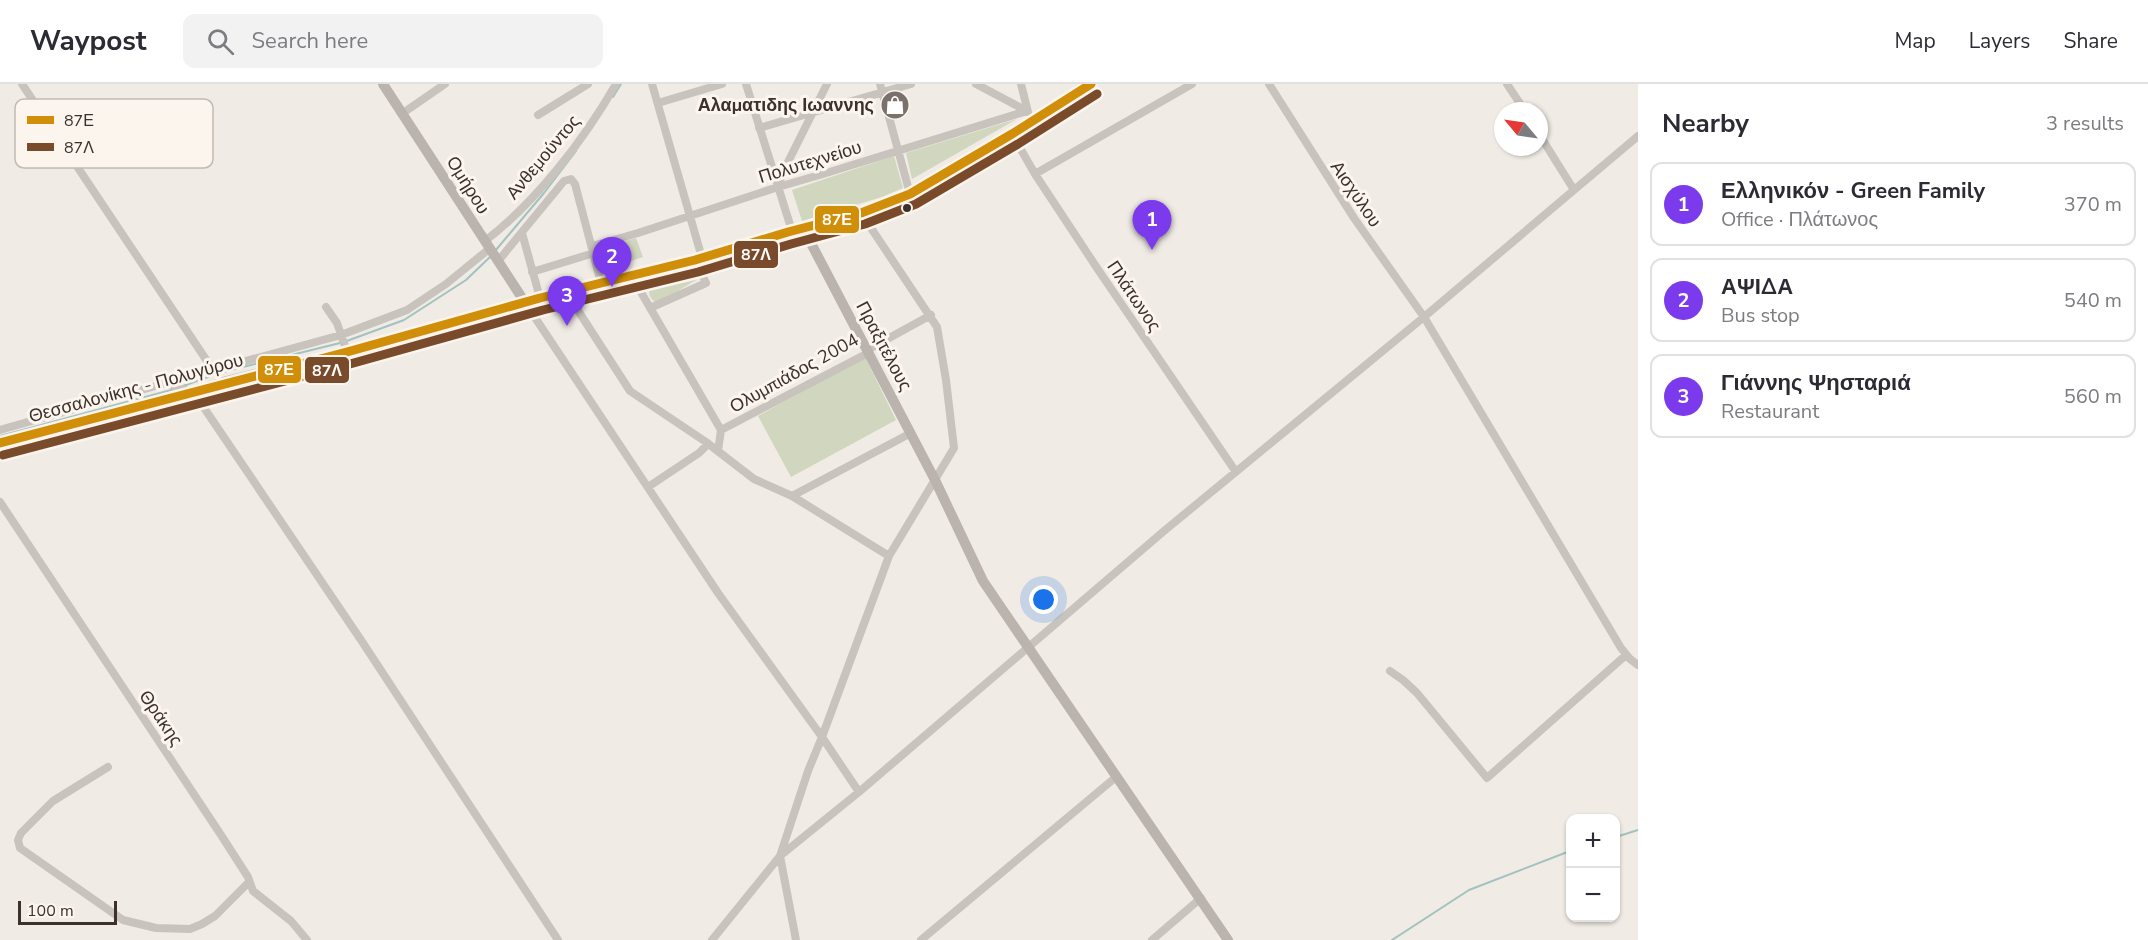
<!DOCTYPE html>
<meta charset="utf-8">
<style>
body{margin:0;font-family:"Nunito Sans",sans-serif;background:#f2f2f3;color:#2b2b33}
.controls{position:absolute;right:18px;bottom:18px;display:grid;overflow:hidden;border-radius:12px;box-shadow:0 2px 4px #0004}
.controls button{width:54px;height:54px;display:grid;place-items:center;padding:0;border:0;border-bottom:2px solid #e1e1e2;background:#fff;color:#2b2b33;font:30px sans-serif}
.compass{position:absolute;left:1494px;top:18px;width:54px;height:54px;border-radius:50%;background:#fff;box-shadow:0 2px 4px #0004;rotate:299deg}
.scale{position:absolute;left:18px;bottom:15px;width:99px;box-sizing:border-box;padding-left:6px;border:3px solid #3b302b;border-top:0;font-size:16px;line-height:21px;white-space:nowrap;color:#3b302b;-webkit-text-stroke:4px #fbf5ee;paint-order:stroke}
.you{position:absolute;left:1044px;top:516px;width:21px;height:21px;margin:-15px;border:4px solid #fff;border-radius:50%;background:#1a73e8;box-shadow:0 0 0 9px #1a73e833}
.badge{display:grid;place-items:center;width:39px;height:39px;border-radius:50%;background:#7c3aed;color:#fff;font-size:20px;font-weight:700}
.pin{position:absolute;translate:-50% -50px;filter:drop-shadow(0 2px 3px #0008)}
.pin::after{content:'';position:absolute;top:32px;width:21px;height:18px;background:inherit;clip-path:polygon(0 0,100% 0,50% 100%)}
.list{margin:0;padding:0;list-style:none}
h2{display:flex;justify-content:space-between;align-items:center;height:78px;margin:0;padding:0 24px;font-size:26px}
h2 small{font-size:20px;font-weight:400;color:#7c7c81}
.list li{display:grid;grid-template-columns:39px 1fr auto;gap:18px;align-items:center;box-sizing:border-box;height:84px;margin:0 12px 12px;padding:0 12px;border:2px solid #e1e1e2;border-radius:12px}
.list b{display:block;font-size:22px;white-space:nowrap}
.list p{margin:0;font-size:20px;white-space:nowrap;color:#7c7c81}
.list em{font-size:20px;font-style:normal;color:#7c7c81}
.icon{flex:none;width:33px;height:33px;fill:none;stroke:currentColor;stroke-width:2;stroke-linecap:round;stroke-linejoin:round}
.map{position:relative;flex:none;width:1638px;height:856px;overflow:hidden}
header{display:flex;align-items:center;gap:36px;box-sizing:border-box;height:84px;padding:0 30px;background:#fff;border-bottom:2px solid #e1e1e2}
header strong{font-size:28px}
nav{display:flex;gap:33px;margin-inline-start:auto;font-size:21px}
.search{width:420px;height:54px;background:#f2f2f3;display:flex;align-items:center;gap:15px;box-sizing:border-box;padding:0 21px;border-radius:12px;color:#7c7c81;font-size:22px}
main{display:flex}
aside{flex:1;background:#fff}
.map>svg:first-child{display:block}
.green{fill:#d1d6bf}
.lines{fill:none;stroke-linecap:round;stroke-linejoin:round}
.stream{stroke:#a1c2c1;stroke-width:2}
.street{stroke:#c9c3be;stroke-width:8}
.secondary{stroke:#bab3ae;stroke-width:10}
.primary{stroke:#b8b1ad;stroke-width:12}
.bus-1-casing{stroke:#fbf5ee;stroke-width:14}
.bus-2-casing{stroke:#fbf5ee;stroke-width:14}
.bus-1{stroke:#d18e09;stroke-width:9}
.bus-2{stroke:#7a4b2a;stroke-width:9}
.bus-dot{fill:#3b302b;stroke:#fbf5ee;stroke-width:2}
.labels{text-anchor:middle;stroke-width:6;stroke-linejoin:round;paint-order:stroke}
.poi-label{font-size:18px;font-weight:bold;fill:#3b302b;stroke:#fbf5ee;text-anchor:end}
.street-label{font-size:18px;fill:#3b302b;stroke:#fbf5ee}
.key{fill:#fbf5ee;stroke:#c1bab4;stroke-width:1.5}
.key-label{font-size:16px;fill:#3b302b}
.line-badge{stroke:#fbf5ee;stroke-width:2}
.badge-label{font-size:16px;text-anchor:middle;font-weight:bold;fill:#fff}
</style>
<header>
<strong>Waypost</strong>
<div class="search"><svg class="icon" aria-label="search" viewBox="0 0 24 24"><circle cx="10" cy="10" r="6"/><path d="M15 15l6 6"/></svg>Search here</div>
<nav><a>Map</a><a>Layers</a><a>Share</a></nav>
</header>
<main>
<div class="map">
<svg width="1638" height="856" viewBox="0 0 1638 856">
<rect width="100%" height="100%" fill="#f0ebe5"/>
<path class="green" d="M1017,35L912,95L906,69Z
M894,72L903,104L882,113L802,137L792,106Z
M636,154L643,173L602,187L594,165Z
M692,184L698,186L701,193L658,219C647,215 648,205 651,195Z
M865,273L896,336L791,393L758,332Z"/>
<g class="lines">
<path class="stream" d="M613,13L621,0
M495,167L544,109L576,67
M183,302L219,289L344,258L404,236L466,196L491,172
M0,352L175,305
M1616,753L1638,746
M1392,856L1469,806L1570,767"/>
<path class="street" d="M22,0L213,286
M652,0L702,174
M746,0L792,147
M880,0L910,110
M976,0L1027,27
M1021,0L1028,28
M1507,0L1525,27
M658,19L722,0
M403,29L445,0
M538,31L588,0
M759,44L911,0
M1012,50L1035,90L1097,184L1236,388
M1539,50L1574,106L1424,233L1621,564L1630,575L1638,581
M1035,90L1192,0
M778,103L783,88L827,0
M1574,106L1638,52
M861,129L937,243L946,296L954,364L889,472L822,653L859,708L1164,447L1424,233L1354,134L1269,0
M522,149L540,214
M485,157C536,118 584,56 616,0
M592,162L638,149L778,103L823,90L1027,27
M499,176L564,97L571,95L575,100L601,199
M532,188L594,169
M631,191L721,346
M566,208L630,307L706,358L754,395L792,412L889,472
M526,220L718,509L822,653L808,687L780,772L712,856
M326,223L337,239L347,268
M650,224L706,199L695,176
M166,299L194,309L361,556L558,856
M0,346L166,299L186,290L213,286L341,251L407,226L446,200L489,165
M718,367L721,346L868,269L871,264L931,231
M648,403L699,369L708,360
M792,412L911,349
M0,418L221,751L248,793L253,807L291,837L307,856
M1390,587L1403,596L1417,609L1487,694L1626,571
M108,683L53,717L21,749L18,756L20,764L123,836L156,844L190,845L202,840L215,832L248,799
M796,856L780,772L859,708
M921,856L1116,693
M1152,856L1201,814"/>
<path class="secondary" d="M383,0L526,220
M803,144L935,396L983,497L1228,856"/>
<path class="primary" d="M0,359L194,309L223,299L347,268L540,214L695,176L788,148L861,129L910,110L1012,50L1091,0"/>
<g class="bus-1-casing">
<path id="bus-1" d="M0,359L347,268L540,214L695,176L788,148L861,129L910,110L1012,50L1091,0"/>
</g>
<g class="bus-2-casing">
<path id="bus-2" d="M3,371L350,280L543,226L698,188L791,160L865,140L916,120L1018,60L1097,10"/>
</g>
<use href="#bus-1" class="bus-1"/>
<use href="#bus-2" class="bus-2"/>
</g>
<defs>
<g id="shop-disc" transform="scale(1.5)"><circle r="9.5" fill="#7a716c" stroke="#fbf5ee"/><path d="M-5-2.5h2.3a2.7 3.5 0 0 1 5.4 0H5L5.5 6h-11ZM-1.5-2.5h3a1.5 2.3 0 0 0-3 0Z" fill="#fff"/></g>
</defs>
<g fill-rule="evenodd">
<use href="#shop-disc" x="895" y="21"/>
</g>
<circle class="bus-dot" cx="907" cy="124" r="5"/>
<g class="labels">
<g class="poi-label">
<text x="874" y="27">Αλαματιδης Ιωαννης</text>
</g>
<g class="street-label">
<text transform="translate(543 73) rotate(-50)" y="6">Ανθεμούντος</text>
<text transform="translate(810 78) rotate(-17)" y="6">Πολυτεχνείου</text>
<text transform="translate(468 101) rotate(58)" y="6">Ομήρου</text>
<text transform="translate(1356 110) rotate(56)" y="6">Αισχύλου</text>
<text transform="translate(1134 212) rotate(56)" y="6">Πλάτωνος</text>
<text transform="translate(884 262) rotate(62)" y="6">Πραξιτέλους</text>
<text transform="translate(794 289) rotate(-29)" y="6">Ολυμπιάδος 2004</text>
<text transform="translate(136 304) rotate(-15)" y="6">Θεσσαλονίκης - Πολυγύρου</text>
<text transform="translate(161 634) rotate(56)" y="6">Θράκης</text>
</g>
</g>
<rect x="15" y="15" width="198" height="69" rx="9" class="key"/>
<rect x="27" y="32" width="27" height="8" fill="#d18e09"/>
<rect x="27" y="59" width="27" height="8" fill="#7a4b2a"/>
<g class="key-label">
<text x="64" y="42">87Ε</text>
<text x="64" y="69">87Λ</text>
</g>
<g class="line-badge">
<rect x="814" y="121" width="46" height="29" rx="6" fill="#d18e09"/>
<rect x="733" y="156" width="46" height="29" rx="6" fill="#7a4b2a"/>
<rect x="257" y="271" width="45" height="29" rx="6" fill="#d18e09"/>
<rect x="304" y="272" width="46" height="28" rx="6" fill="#7a4b2a"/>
</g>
<g class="badge-label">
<text x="837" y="141">87Ε</text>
<text x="756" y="176">87Λ</text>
<text x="279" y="291">87Ε</text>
<text x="327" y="292">87Λ</text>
</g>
</svg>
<div class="controls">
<button>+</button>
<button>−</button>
</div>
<svg class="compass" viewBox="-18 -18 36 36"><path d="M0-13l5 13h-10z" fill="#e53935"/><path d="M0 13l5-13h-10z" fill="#7c7c81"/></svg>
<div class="scale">100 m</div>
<div class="you"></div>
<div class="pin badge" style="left:1152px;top:166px">1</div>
<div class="pin badge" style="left:612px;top:203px">2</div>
<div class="pin badge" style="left:567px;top:242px">3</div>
</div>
<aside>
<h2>Nearby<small>3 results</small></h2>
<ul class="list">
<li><span class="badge">1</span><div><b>Ελληνικόν - Green Family</b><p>Office · Πλάτωνος</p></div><em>370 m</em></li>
<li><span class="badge">2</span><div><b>ΑΨΙΔΑ</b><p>Bus stop</p></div><em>540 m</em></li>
<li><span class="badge">3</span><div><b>Γιάννης Ψησταριά</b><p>Restaurant</p></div><em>560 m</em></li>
</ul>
</aside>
</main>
